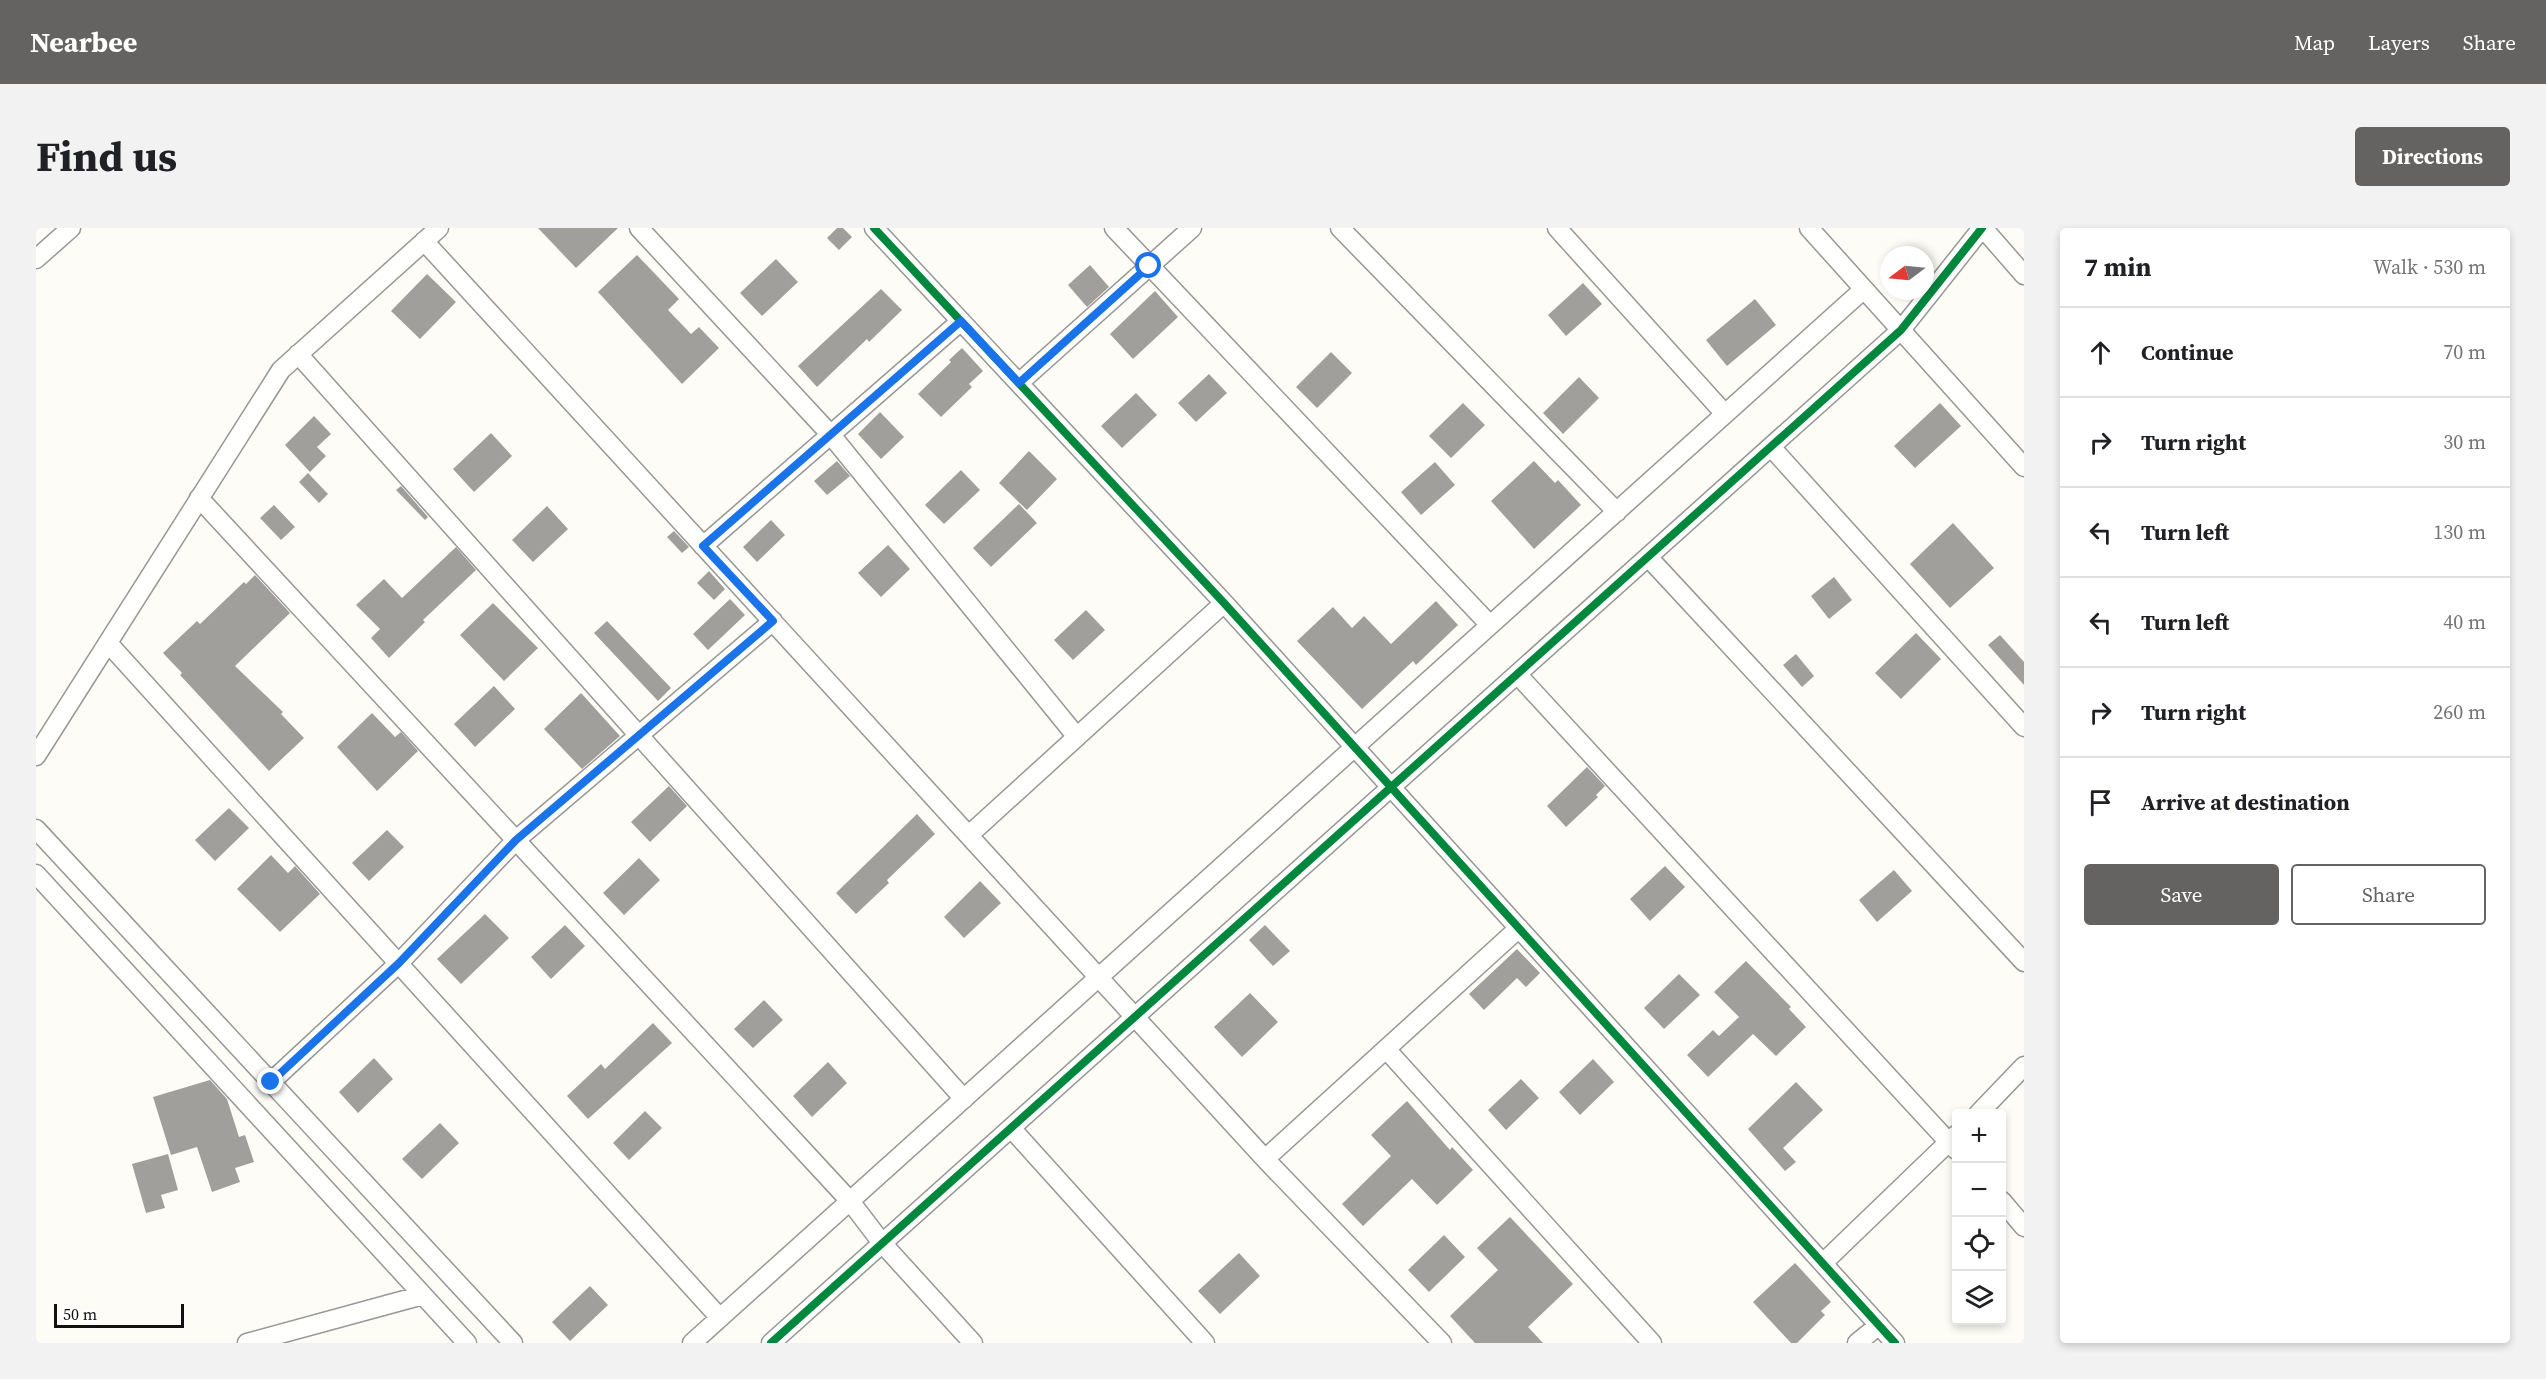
<!DOCTYPE html>
<meta charset="utf-8">
<style>
body{margin:0;font-family:"Source Serif 4",serif;background:#f2f2f2;color:#202124}
.controls{position:absolute;right:18px;bottom:18px;display:grid;overflow:hidden;border-radius:6px;box-shadow:0 3px 9px #0003}
.controls button{width:54px;height:54px;display:grid;place-items:center;padding:0;border:0;border-bottom:2px solid #e0e0e0;background:#fff;color:#202124;font:30px sans-serif}
.compass{position:absolute;left:1844px;top:18px;width:54px;height:54px;border-radius:50%;background:#fff;box-shadow:0 3px 9px #0003;rotate:254deg}
.scale{position:absolute;left:18px;bottom:15px;width:130px;box-sizing:border-box;padding-left:6px;border:3px solid #111;border-top:0;font-size:16px;line-height:21px;white-space:nowrap;color:#111;-webkit-text-stroke:4px #fff;paint-order:stroke}
.stop{position:absolute;width:18px;height:18px;margin:-14px;border:4px solid #1a73e8;border-radius:50%;background:#fff}
.stop.end{background:#1a73e8;border-color:#fff;box-shadow:0 2px 6px #0008}
.list{margin:0;padding:0;list-style:none}
h2{display:flex;justify-content:space-between;align-items:center;height:78px;margin:0;padding:0 24px;font-size:26px}
h2 small{font-size:20px;font-weight:400;color:#757577}
.list li{display:grid;grid-template-columns:39px 1fr auto;gap:18px;align-items:center;box-sizing:border-box;height:90px;padding:0 24px;border-top:2px solid #e0e0e0}
.list b{display:block;font-size:22px;white-space:nowrap}
.list em{font-size:20px;font-style:normal;color:#757577}
.actions{display:flex;gap:12px;padding:18px 24px}
.actions a{flex:1;padding:14px 0;border:2px solid #646362;border-radius:6px;text-align:center;font-size:21px;color:#646362}
.actions .main{background:#646362;color:#fff}
.icon{flex:none;width:33px;height:33px;fill:none;stroke:currentColor;stroke-width:2;stroke-linecap:round;stroke-linejoin:round}
.map{position:relative;flex:none;width:1988px;height:1115px;overflow:hidden;border-radius:6px}
header{display:flex;align-items:center;gap:36px;box-sizing:border-box;height:84px;padding:0 30px;background:#646362;color:#fff}
header strong{font-size:28px}
nav{display:flex;gap:33px;margin-inline-start:auto;font-size:21px}
.intro{display:flex;align-items:center;justify-content:space-between;box-sizing:border-box;height:144px;padding:0 36px}
h1{margin:0;font-size:42px}
.button{padding:15px 27px;border-radius:6px;background:#646362;color:#fff;font-size:21px;font-weight:700}
main{display:flex;gap:36px;padding:0 36px}
aside{flex:1;background:#fff;border-radius:6px;box-shadow:0 3px 9px #0003}
.map>svg:first-child{display:block}
.building{fill:#a19f9c}
.lines{fill:none;stroke-linecap:round;stroke-linejoin:round}
.minor-casing{stroke:#979795;stroke-width:21}
.minor{stroke:#fffffe;stroke-width:18}
.cycleway-casing{stroke:#fff;stroke-width:11}
.cycleway{stroke:#00873e;stroke-width:8}
.route{stroke:#1a73e8;stroke-width:8}
</style>
<header>
<strong>Nearbee</strong>
<nav><a>Map</a><a>Layers</a><a>Share</a></nav>
</header>
<div class="intro"><h1>Find us</h1><a class="button">Directions</a></div>
<main>
<div class="map">
<svg width="1988" height="1115" viewBox="0 0 1988 1115">
<rect width="100%" height="100%" fill="#fdfcf7"/>
<path class="building" d="M502,0H582L540,40Z
M801,0H807L816,9L803,22L791,10Z
M601,27L643,71L632,82L655,106L663,99L683,120L646,156L562,64Z
M740,31L762,54L726,88L704,65Z
M1054,37L1073,59L1051,79L1032,57Z
M391,46L420,74L384,111L355,83Z
M1547,55L1566,76L1530,108L1512,87Z
M845,61L866,82L833,114L831,111L781,159L762,138Z
M1119,63L1142,89L1097,131L1074,106Z
M1719,71L1740,97L1691,138L1670,112Z
M926,120L947,143L933,156L936,159L905,189L882,166L915,134L913,132Z
M1295,124L1316,145L1281,180L1260,159Z
M1173,146L1191,165L1160,194L1142,175Z
M1543,149L1563,170L1527,206L1507,185Z
M1100,165L1121,187L1086,220L1065,198Z
M1427,175L1449,197L1415,230L1393,208Z
M1904,175L1925,198L1879,240L1858,218Z
M844,184L868,209L845,231L822,206Z
M278,188L295,206L281,219L290,228L274,244L249,217Z
M455,205L476,228L438,264L417,241Z
M993,223L1021,251L991,282L963,255Z
M801,233L814,248L791,267L778,253Z
M1498,233L1519,255L1522,252L1545,277L1498,321L1455,273Z
M1399,234L1419,257L1385,287L1365,264Z
M925,242L944,262L908,296L889,277Z
M272,245L292,266L283,275L263,254Z
M365,258L392,289L389,292L360,262Z
M983,276L1001,295L955,339L937,320Z
M238,277L259,299L245,312L224,290Z
M511,278L532,301L497,334L476,312Z
M735,292L749,307L721,334L707,319Z
M1917,295L1958,340L1914,380L1874,336Z
M638,303L653,319L646,325L631,309Z
M852,317L874,341L845,369L822,345Z
M420,319L440,342L387,392L389,394L353,430L335,410L344,401L320,377L348,351L366,370Z
M673,343L689,361L678,372L661,355Z
M219,347L254,385L199,438L247,484L245,486L268,510L233,543L144,447L146,445L127,425L161,393L164,396L208,354L210,356Z
M1798,349L1816,372L1793,391L1775,368Z
M694,371L709,387L672,422L657,406Z
M1400,373L1422,397L1380,437L1377,433L1326,481L1261,413L1297,379L1316,400L1328,388L1355,416Z
M457,375L502,420L468,453L424,407Z
M1050,382L1069,402L1037,432L1018,412Z
M571,393L635,460L622,473L558,405Z
M1880,405L1905,431L1865,471L1839,445Z
M1964,407L1988,434V457L1952,417Z
M1760,426L1778,448L1766,459L1747,437Z
M458,458L479,481L439,519L418,496Z
M545,465L584,508L546,541L508,501Z
M336,485L359,509L365,504L382,523L341,563L301,519Z
M1551,539L1569,558L1560,567L1562,569L1530,599L1511,578Z
M633,558L651,578L614,614L595,594Z
M193,580L213,600L179,633L159,612Z
M881,586L899,606L851,652L853,655L820,686L800,665Z
M351,602L368,619L333,653L316,635Z
M235,627L252,645L259,638L284,666L244,704L201,661Z
M603,630L624,652L588,687L567,665Z
M1629,638L1649,659L1614,693L1594,671Z
M1858,642L1876,663L1841,694L1823,672Z
M944,653L965,675L928,710L908,689Z
M449,686L473,710L425,756L401,731Z
M529,697L549,718L515,751L495,729Z
M1229,697L1254,723L1237,738L1213,712Z
M1481,721L1504,745L1490,759L1481,750L1448,782L1433,766Z
M1710,733L1755,779L1753,781L1770,799L1740,828L1717,806L1672,849L1651,827L1677,802L1683,808L1703,789L1678,764Z
M1643,746L1664,767L1628,801L1608,780Z
M1214,765L1242,794L1206,829L1178,799Z
M728,772L747,792L717,820L698,801Z
M617,795L636,815L552,891L531,868L565,836L569,841Z
M338,830L357,851L322,885L303,864Z
M1557,831L1578,854L1544,887L1523,864Z
M792,834L811,855L776,889L757,868Z
M1485,851L1503,870L1470,902L1452,882Z
M174,852L191,871L203,909L209,907L218,934L199,940L204,954L176,964L161,919L135,927L117,869Z
M1760,854L1787,882L1747,920L1760,934L1749,943L1712,901Z
M1371,873L1414,922L1416,919L1437,942L1401,977L1376,951L1327,998L1306,976L1355,928L1335,907Z
M609,883L626,900L593,932L577,915Z
M404,895L423,915L386,951L366,931Z
M132,926L142,962L125,967L129,980L110,985L96,936Z
M1474,989L1537,1056L1492,1099L1507,1115H1439L1414,1088L1462,1042L1441,1020Z
M1408,1007L1429,1029L1393,1064L1372,1042Z
M1203,1025L1224,1048L1184,1086L1162,1063Z
M1759,1035L1795,1074L1785,1083L1789,1087L1761,1115H1755L1717,1074Z
M554,1058L572,1077L534,1113L516,1094Z"/>
<g class="lines">
<g class="minor-casing">
<path id="minor" d="M603,0L795,207L1041,509
M838,0L1188,375L1859,1115
M1078,0L1454,397
M1304,0L1581,284
M1521,0L1689,186
M1773,0L1988,239
M1947,0L1988,47
M388,13L1229,931L1406,1115
M0,31L35,0
M262,126L928,871
M983,155L1156,0
M1735,219L1988,499
M163,270L814,973L846,1015L937,1115
M667,318L925,93
M1612,329L1988,734
M72,415L684,1090
M1481,446L1920,922
M0,528L245,142L403,0
M0,601L477,1115
M933,607L1188,375
M0,646L431,1115
M1350,821L1616,1115
M235,854L363,735L480,612L737,393
M1942,886L1988,838
M975,900L1169,1115
M1229,931L1483,700
M1966,973L1988,999
M1787,1035L1920,907
M211,1115L387,1067
M656,1115L1828,61
M735,1115L1865,102L1946,0
M1821,1115L1843,1097"/>
</g>
<use href="#minor" class="minor"/>
<g class="cycleway-casing">
<path id="cycleway" d="M838,0L1188,375L1859,1115
M735,1115L1865,102L1946,0"/>
</g>
<use href="#cycleway" class="cycleway"/>
</g>
<g class="lines">
<path class="route" d="M235,854L363,735L480,612L737,393L667,318L925,93L983,155L1113,38"/>
</g>
</svg>
<div class="controls">
<button>+</button>
<button>−</button>
<button><svg class="icon" aria-label="locate" viewBox="0 0 24 24"><circle cx="12" cy="12" r="6"/><path d="M12 2v4M12 18v4M2 12h4M18 12h4"/></svg></button>
<button><svg class="icon" aria-label="layers" viewBox="0 0 24 24"><path d="M12 4l9 5-9 5-9-5zM3 14l9 5 9-5"/></svg></button>
</div>
<svg class="compass" viewBox="-18 -18 36 36"><path d="M0-13l5 13h-10z" fill="#e53935"/><path d="M0 13l5-13h-10z" fill="#757577"/></svg>
<div class="scale">50 m</div>
<div class="stop" style="left:1113px;top:38px"></div>
<div class="stop end" style="left:235px;top:854px"></div>
</div>
<aside>
<h2>7 min<small>Walk · 530 m</small></h2>
<ul class="list">
<li><svg class="icon" aria-label="ahead" viewBox="0 0 24 24"><path d="M12 20V5M6 11l6-6 6 6"/></svg><div><b>Continue</b></div><em>70 m</em></li>
<li><svg class="icon" aria-label="right" viewBox="0 0 24 24"><path d="M7 20v-9h11M14 6l5 5-5 5"/></svg><div><b>Turn right</b></div><em>30 m</em></li>
<li><svg class="icon" aria-label="left" viewBox="0 0 24 24"><path d="M17 20v-9H6M10 6l-5 5 5 5"/></svg><div><b>Turn left</b></div><em>130 m</em></li>
<li><svg class="icon" aria-label="left" viewBox="0 0 24 24"><path d="M17 20v-9H6M10 6l-5 5 5 5"/></svg><div><b>Turn left</b></div><em>40 m</em></li>
<li><svg class="icon" aria-label="right" viewBox="0 0 24 24"><path d="M7 20v-9h11M14 6l5 5-5 5"/></svg><div><b>Turn right</b></div><em>260 m</em></li>
<li><svg class="icon" aria-label="arrive" viewBox="0 0 24 24"><path d="M6 21V4h12l-3 4 3 4H6"/></svg><div><b>Arrive at destination</b></div></li>
</ul>
<div class="actions"><a class="main">Save</a><a>Share</a></div>
</aside>
</main>
